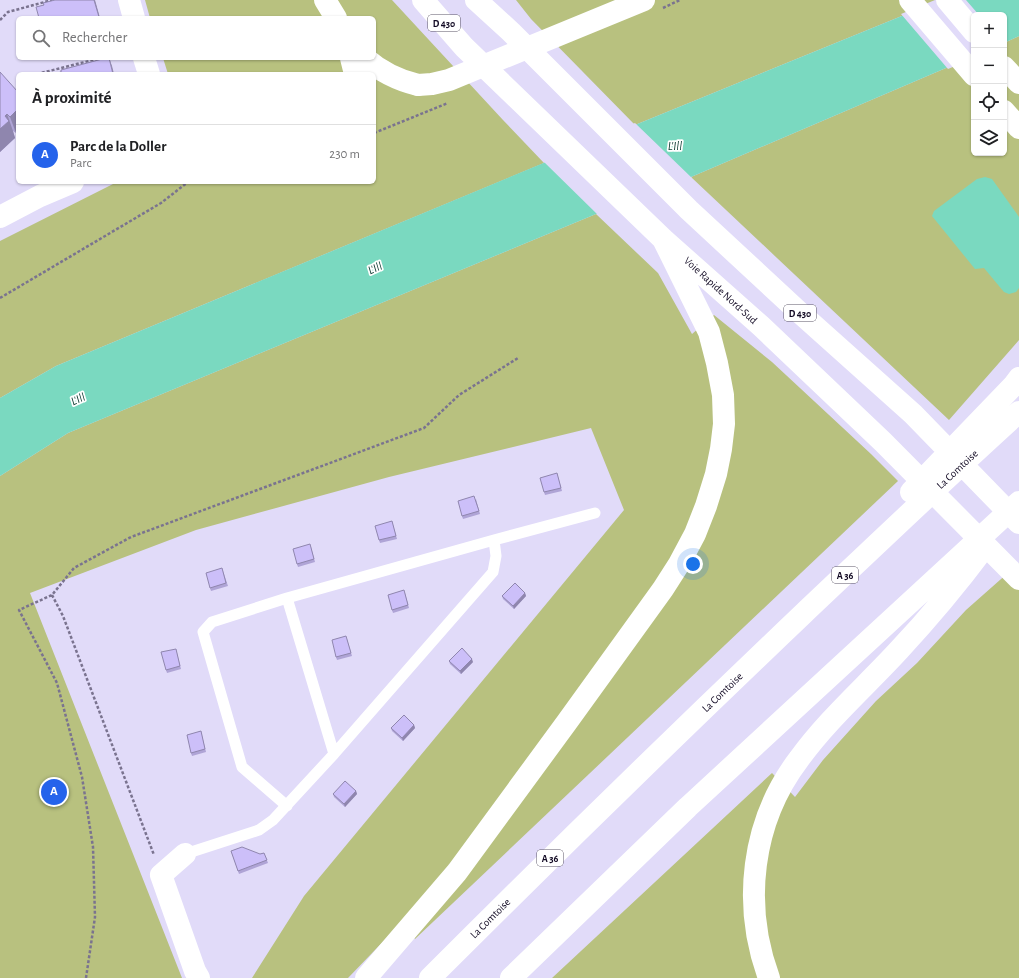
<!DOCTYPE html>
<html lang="fr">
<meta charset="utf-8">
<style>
body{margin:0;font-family:"Alegreya Sans",sans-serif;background:#f6f6f6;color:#202124}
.controls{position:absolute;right:12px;top:12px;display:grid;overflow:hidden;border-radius:6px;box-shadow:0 1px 3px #0004}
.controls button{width:36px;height:36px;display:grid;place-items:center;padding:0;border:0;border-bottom:1px solid #e0e0e0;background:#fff;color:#202124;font:20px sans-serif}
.you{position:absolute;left:693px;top:564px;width:14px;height:14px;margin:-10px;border:3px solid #fff;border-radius:50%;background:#1a73e8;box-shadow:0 0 0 6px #1a73e833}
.badge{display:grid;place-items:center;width:26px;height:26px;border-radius:50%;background:#2563eb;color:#fff;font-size:13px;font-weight:700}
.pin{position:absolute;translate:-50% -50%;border:2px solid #fff;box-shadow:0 1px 4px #0006}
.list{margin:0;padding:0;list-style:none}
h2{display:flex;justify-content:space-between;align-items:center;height:52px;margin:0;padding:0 16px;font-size:17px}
h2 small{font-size:13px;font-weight:400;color:#757577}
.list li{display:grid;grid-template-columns:26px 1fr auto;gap:12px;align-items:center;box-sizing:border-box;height:60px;padding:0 16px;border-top:1px solid #e0e0e0}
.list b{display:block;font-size:15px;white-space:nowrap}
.list p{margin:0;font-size:13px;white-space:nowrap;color:#757577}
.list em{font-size:13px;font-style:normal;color:#757577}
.icon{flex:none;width:22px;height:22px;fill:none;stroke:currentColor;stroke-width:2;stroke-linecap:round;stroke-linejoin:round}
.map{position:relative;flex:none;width:1019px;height:978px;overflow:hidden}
.search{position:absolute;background:#fff;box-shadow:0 1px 3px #0004;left:16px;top:16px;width:360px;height:44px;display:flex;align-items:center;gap:10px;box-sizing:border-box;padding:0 14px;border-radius:6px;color:#757577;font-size:15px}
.panel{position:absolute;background:#fff;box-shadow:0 1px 3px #0004;left:16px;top:72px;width:360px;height:112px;border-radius:6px}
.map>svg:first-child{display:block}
.green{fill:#b8c17f}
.water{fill:#7ad9c0}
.pier{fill:#e1dbf9}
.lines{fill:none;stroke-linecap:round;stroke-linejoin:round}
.path{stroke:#7a738f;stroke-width:2.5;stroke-dasharray:3 2;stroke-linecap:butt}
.lane{stroke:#fff;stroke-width:11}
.street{stroke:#fff;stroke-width:22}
.highway{stroke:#fff;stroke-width:22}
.wall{fill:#afa4d6}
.shaded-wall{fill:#8f86ae}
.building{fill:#ccbff9;stroke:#8f86ae}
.labels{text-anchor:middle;stroke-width:3.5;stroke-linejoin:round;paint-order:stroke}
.shield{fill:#fff;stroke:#585264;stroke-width:1}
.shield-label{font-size:10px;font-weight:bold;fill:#100822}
.street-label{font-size:11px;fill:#100822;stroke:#fff}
.water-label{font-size:12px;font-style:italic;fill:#05342a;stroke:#fff}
</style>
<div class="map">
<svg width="1019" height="978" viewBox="0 0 1019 978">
<rect width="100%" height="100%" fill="#e1dbf9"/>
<path class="green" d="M145,0H392L503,120L544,163L56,366L0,398V241L117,182H374V74H168L163,58H374V18H150Z
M516,0H941L635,125L531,19Z
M1019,36V340L949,420L691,177L974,56V153H1004V43Z
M596,214L658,273L692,334L714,315L772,362L871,454L898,481L415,939L401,923L348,978H252L304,896L624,510L591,428L389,477L196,530L30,593L182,978H0V476L68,433Z
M1019,563V978H552L772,773L795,797L823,760L876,701L917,663L966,610Z"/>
<path class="water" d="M941,0H1019V36L1004,43V15H974V56L691,177L596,214L68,433L0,476V398L56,366L635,125Z
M985,177L992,179L1019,217V288L1016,292L1009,294L1004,292L984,268L975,269L932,216L934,211L977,179Z"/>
<path class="pier" d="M935,0H966L979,15H974V58L948,69L901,14Z
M635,123L692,178L598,215L543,161Z"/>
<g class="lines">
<path class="path" d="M663,8L680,0
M0,20L8,12L52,0
M37,74L101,58
M374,133L448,103
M196,182H212
M0,298L161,203L188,182
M52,595L63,616L154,855
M86,978L95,917L93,847L82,777L57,683L19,610L52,595L74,568L131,537L424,428L459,395L518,358"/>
<path class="lane" d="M287,598L334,754
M287,806L242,767L203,632L212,622L287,598L494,540L595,513
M185,854L259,830L273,820L334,754L493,572L496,556L494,540"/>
<path class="street" d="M129,0L134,18
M144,58L149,74
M418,85L432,84L449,80L644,0
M0,217L40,196L73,182
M185,854L161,875L195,971L199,978"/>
<path class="highway" d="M325,0L336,18
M423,0L464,47L663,239L761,326L883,442L1019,579
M476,0L511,32L689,210L799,312L913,414L1019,523
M910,0L974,75
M947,0L974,32
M351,58L355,74
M365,58C381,72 397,80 418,85
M1004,67L1019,83
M1004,111L1019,128
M911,492L1013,386L1019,378
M366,978L457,872L567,722L663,589L679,564L695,534L706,506L716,474L721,449L724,424L723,395L717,363L709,332L663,239
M430,978C553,855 677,734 803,614C875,546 946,478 1019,412
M511,978L688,807L1019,502
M769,978C742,905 751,822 799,759C828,719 866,686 899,650C930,617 958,583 985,547"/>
</g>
<path class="wall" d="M0,72L16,133L13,131L15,138L0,152Z
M557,473L562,491L545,495L544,492Z
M476,499L480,514L463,519L462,516Z
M392,521L397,539L380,543L379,540Z
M311,547L315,562L298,567L297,564Z
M222,568L228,586L211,591L210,588Z
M405,593L409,608L393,613L392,610Z
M525,593L526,596L514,609L503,599L502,596Z
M347,639L352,656L337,660L336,657Z
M176,649L181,669L167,673L166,670Z
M449,661L473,662L461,674L450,664Z
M414,725L415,728L403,741L392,731L391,728Z
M201,731L206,752L192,756L191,753Z
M356,791L357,794L345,807L334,797L333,794Z
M231,851L260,854L264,853L268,863L239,874Z"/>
<path class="shaded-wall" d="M94,0H95L100,18H99Z
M109,58L112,66L114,74H113Z
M18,109V132L16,133L10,117Z
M7,114L13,131L15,138L0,152V129L5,116Z
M525,593L526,596L514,609L513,606Z
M472,659L473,662L461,674L460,671Z
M414,725L415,728L403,741L402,738Z
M356,791L357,794L345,807L344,804Z"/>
<path class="building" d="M55,0H94L99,17L97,18H39L36,7L44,5L43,3Z
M106,58H109L113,74H54L61,72V70Z
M0,72L18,92V109L10,117L7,114L5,116L9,121L0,129Z
M557,473L561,488L544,492L540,478Z
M474,496L479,511L462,516L458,501Z
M392,521L396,536L379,540L375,526Z
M310,544L314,559L297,564L293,549Z
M222,568L226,583L210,588L206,573Z
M515,583L525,593L513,606L502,596Z
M404,590L408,605L392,610L388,595Z
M346,636L351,653L336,657L332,640Z
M462,648L472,659L460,671L449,661Z
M176,649L180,666L166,670L161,652Z
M404,715L414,725L402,738L391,728Z
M201,731L205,749L191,753L187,735Z
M345,781L356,791L344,804L333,794Z
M242,847L260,854L264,853L267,860L238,871L231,851Z"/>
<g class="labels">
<g class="shield">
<rect x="428" y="15" width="32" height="16" rx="3"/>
<rect x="784" y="305" width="32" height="16" rx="3"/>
<rect x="832" y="567" width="26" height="16" rx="3"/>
<rect x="537" y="850" width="26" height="16" rx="3"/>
</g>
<g class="shield-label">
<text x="444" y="27">D 430</text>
<text x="800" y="317">D 430</text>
<text x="845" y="579">A 36</text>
<text x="550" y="862">A 36</text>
</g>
<g class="street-label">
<text transform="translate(721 290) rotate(42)" y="4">Voie Rapide Nord-Sud</text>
<text transform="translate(957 469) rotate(-43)" y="4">La Comtoise</text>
<text transform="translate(722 692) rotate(-44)" y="4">La Comtoise</text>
<text transform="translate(490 918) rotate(-45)" y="4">La Comtoise</text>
</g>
<g class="water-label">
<text x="675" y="150">L'Ill</text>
<text transform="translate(375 268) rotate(-24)" y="4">L'Ill</text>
<text transform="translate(78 399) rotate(-24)" y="4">L'Ill</text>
</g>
</g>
</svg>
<div class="controls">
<button>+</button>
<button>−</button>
<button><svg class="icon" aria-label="locate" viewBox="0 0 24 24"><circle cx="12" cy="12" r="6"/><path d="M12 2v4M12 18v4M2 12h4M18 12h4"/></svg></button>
<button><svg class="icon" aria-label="layers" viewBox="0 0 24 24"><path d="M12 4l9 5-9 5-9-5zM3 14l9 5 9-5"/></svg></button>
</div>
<div class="you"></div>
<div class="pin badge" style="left:54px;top:792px">A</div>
<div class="search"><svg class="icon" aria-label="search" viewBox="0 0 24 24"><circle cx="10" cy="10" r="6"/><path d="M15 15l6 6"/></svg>Rechercher</div>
<section class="panel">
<h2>À proximité<small></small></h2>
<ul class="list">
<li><span class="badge">A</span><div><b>Parc de la Doller</b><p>Parc</p></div><em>230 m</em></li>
</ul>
</section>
</div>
